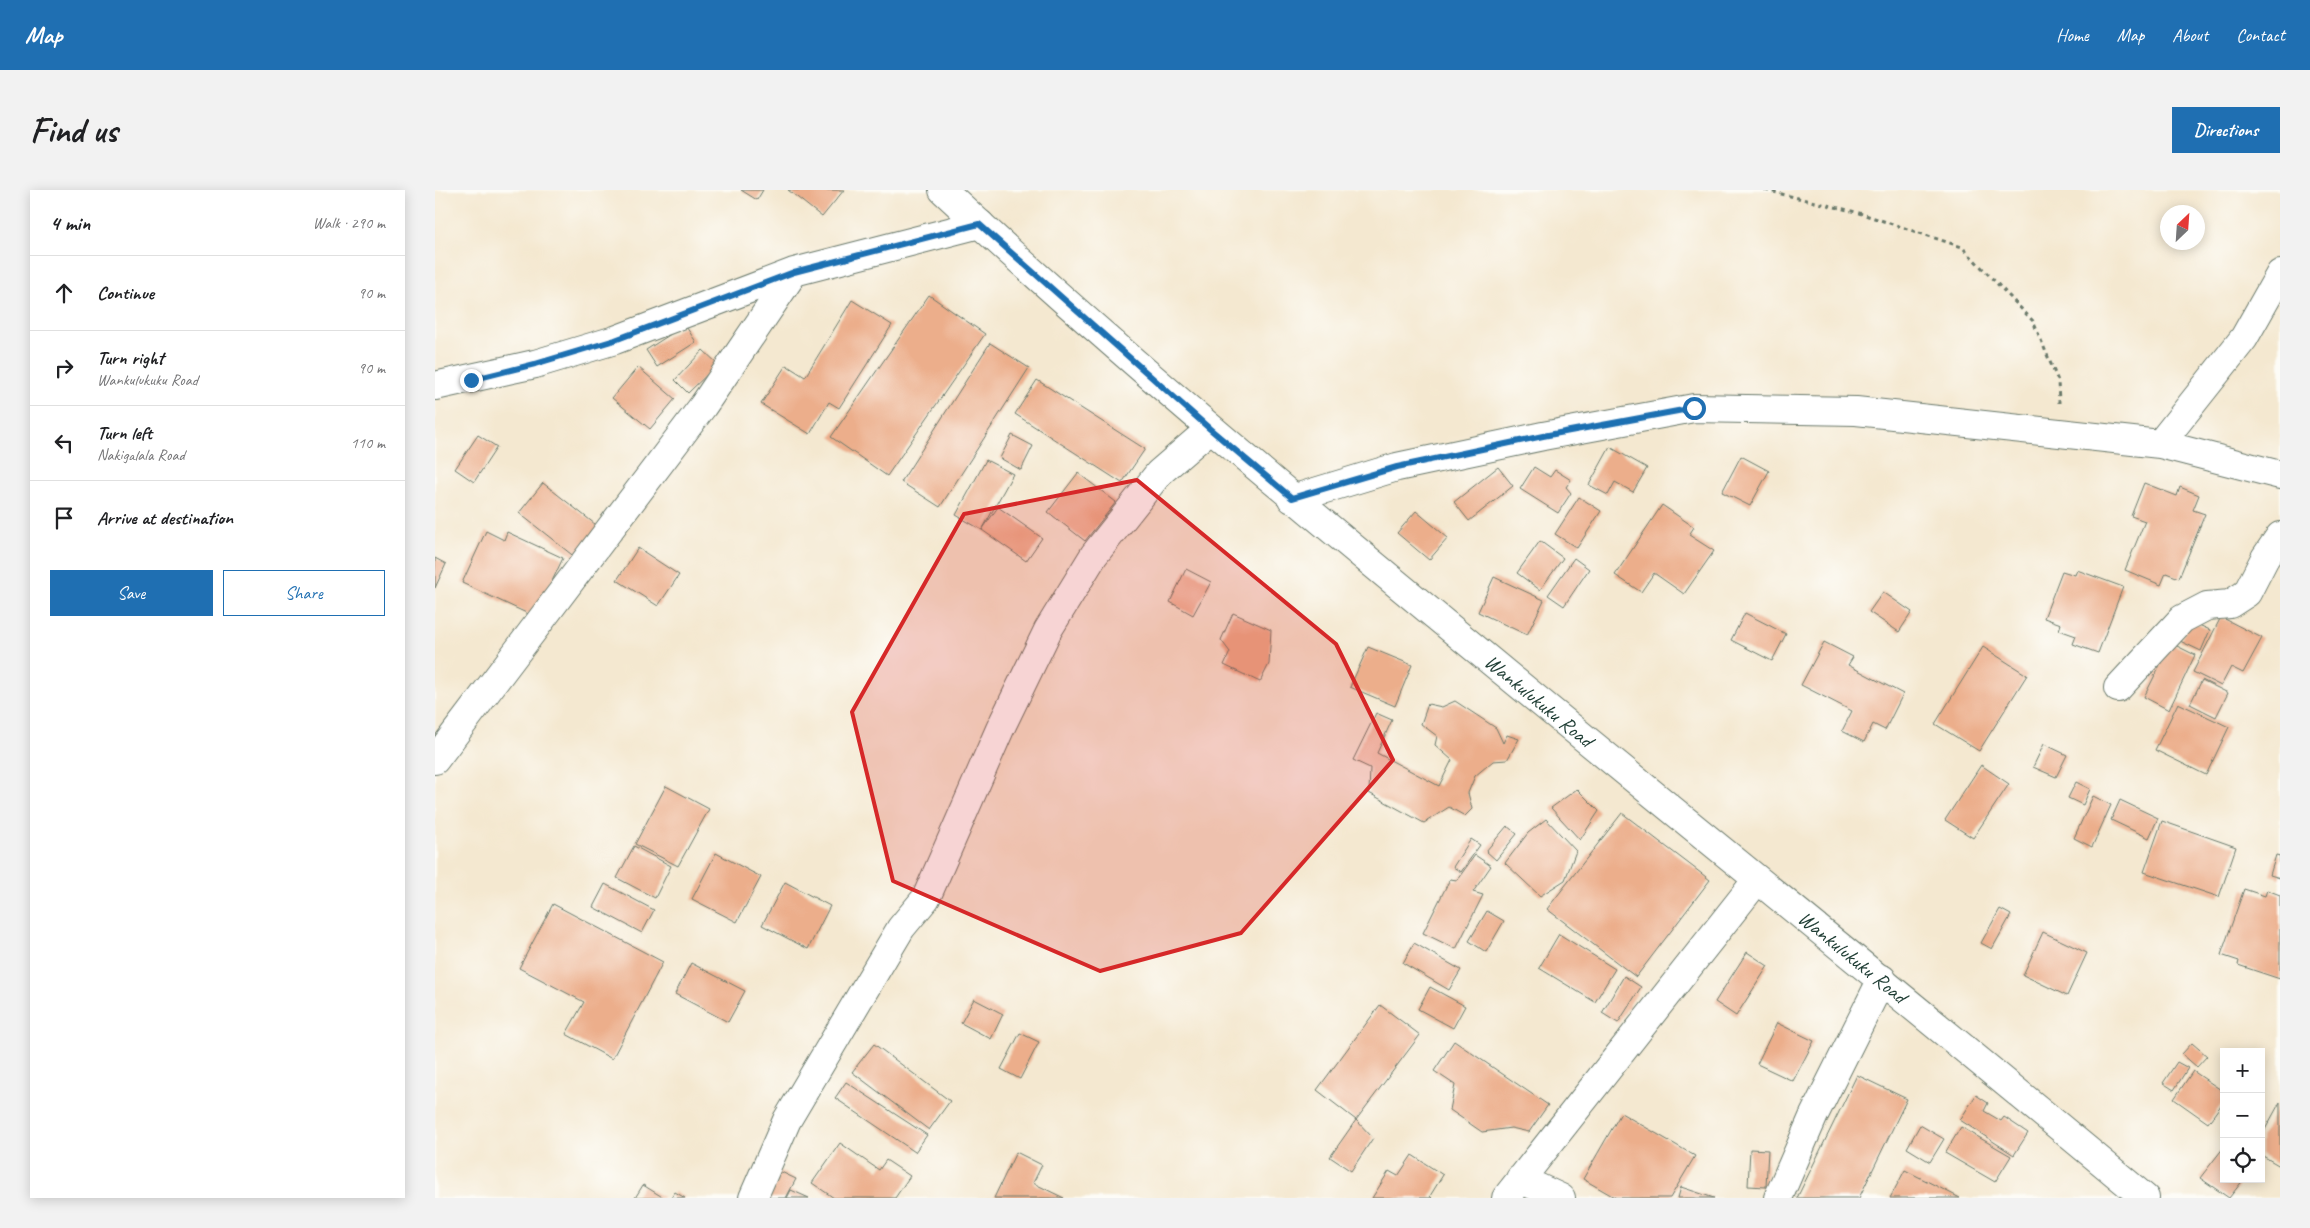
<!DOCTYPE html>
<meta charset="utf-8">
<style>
body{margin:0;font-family:Caveat,sans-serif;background:#f2f2f2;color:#202124}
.controls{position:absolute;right:15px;bottom:15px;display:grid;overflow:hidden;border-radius:0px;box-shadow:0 2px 12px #0003}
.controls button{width:45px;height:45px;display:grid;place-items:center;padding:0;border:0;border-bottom:1px solid #e0e0e0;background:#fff;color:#202124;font:25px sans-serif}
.compass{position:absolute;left:1725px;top:15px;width:45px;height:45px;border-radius:50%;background:#fff;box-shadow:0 2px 12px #0003;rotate:25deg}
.stop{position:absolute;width:15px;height:15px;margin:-11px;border:4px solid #1f6fb2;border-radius:50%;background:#fff}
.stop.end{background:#1f6fb2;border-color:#fff;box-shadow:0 1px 5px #0008}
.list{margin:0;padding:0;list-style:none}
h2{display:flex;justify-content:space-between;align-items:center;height:65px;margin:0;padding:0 20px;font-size:21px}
h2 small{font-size:16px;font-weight:400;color:#757577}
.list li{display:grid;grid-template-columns:32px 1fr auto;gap:15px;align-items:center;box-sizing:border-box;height:75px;padding:0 20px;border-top:1px solid #e0e0e0}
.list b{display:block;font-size:19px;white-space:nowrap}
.list p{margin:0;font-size:16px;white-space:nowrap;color:#757577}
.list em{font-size:16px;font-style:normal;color:#757577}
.actions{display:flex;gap:10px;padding:15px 20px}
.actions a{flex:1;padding:11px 0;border:1px solid #1f6fb2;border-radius:0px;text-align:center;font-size:18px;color:#1f6fb2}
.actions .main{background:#1f6fb2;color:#fff}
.icon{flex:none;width:28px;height:28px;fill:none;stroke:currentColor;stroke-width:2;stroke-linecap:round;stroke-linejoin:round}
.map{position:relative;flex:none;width:1845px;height:1008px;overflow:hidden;border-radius:0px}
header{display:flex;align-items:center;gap:30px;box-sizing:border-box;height:70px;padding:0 25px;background:#1f6fb2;color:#fff}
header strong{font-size:24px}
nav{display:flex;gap:28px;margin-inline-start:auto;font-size:18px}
.intro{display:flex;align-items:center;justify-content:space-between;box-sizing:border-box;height:120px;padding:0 30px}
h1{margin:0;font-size:35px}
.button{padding:12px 22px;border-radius:0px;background:#1f6fb2;color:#fff;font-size:18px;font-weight:700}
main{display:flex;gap:30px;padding:0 30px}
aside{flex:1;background:#fff;border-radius:0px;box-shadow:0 2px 12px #0003}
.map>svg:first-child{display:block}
.building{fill:#ecae8b}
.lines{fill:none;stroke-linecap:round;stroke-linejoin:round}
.minor-casing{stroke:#6a796b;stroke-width:30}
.secondary-casing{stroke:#6a796b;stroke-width:30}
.path{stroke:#6a796b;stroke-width:3;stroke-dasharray:4 4;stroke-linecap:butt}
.minor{stroke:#fff;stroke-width:28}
.secondary{stroke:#fff;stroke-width:28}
.route{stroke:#1f6fb2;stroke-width:6}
.marked{fill:#d62828;fill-opacity:0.2;stroke:#d62828;stroke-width:4;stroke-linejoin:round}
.labels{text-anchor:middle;stroke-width:4;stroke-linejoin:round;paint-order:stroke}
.street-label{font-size:21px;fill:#1f3d34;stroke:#fdfcf7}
</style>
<header>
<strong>Map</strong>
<nav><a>Home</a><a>Map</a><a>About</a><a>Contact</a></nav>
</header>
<div class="intro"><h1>Find us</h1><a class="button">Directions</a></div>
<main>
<aside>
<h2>4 min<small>Walk · 290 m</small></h2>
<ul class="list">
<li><svg class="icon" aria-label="ahead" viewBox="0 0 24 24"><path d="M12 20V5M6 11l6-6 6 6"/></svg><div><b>Continue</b></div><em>90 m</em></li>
<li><svg class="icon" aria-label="right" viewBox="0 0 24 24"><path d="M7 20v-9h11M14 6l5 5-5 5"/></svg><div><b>Turn right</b><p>Wankulukuku Road</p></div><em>90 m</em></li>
<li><svg class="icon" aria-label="left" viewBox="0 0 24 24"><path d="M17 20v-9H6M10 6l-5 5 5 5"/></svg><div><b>Turn left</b><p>Nakigalala Road</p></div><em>110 m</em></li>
<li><svg class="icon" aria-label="arrive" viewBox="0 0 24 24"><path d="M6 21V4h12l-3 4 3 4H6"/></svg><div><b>Arrive at destination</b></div></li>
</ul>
<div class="actions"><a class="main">Save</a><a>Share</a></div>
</aside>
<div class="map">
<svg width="1845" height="1008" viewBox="0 0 1845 1008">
<rect width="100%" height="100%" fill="#fdfcf7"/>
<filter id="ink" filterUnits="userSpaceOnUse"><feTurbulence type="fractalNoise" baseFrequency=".02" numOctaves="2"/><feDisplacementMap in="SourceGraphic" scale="10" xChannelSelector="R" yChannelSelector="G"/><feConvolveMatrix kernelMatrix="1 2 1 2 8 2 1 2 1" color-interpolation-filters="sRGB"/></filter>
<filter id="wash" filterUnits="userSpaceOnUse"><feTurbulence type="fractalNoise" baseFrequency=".0096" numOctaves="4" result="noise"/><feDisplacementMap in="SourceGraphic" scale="20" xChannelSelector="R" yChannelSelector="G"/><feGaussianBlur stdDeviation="1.12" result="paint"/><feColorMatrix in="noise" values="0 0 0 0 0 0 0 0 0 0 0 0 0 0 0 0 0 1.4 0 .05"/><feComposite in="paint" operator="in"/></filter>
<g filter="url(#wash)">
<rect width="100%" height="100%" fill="#f4e8d0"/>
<g id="blocks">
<path class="building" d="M306,0H328L322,10Z
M353,0H409L387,27Z
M494,105L550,144L452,286L396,247Z
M417,110L457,135L404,218L394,212L375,244L326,214L351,175L370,187Z
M250,135L261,152L222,177L211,160Z
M555,153L594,178L505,317L466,292Z
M268,160L283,174L253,203L240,190Z
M203,177L240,209L215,239L177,208Z
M602,190L710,259L687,293L580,224Z
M43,245L62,257L39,292L20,279Z
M577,245L598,256L586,280L565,268Z
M1175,257L1212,278L1198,302L1180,292L1173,305L1154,295Z
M1306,266L1334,281L1315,316L1287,302Z
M551,270L578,284L547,340L563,317L607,348L591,371L547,340L521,325Z
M1063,277L1078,296L1034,331L1019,312Z
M1099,277L1115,287L1120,280L1136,290L1131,297L1136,303L1123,323L1085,299Z
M643,283L681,312L650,351L613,322Z
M108,293L165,338L141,368L84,323Z
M1709,293L1742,306L1745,297L1764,305L1758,320L1770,324L1744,388L1731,383L1726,395L1690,380L1710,331L1696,326Z
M1144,307L1166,321L1142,358L1120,344Z
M1227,315L1259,337L1254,345L1279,361L1249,404L1219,383L1206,402L1180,385Z
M981,321L1013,348L994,370L962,343Z
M51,341L69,350L72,342L128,368L100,427L27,393Z
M1105,351L1128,368L1105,400L1082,383Z
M203,358L244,385L223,416L182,390Z
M0,368L11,374L0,398Z
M1139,368L1154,379L1129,416L1113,405Z
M751,379L776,392L758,425L735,412Z
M1642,380L1688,397L1663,463L1638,454L1641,446L1624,440L1626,434L1609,428L1627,381L1640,385Z
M1059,387L1109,410L1092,445L1043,422Z
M1448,402L1477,422L1464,442L1434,422Z
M798,423L836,440L834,474L825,492L789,475L795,462L786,450Z
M1310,423L1351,444L1337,471L1296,450Z
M1786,427L1827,448L1808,483L1796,477L1786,496L1758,482Z
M1755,431L1775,440L1766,461L1745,451Z
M1389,452L1418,467L1413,475L1468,504L1450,540L1438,534L1429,552L1407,541L1417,521L1366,495Z
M1736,453L1760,465L1734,520L1709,507Z
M933,457L977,475L960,516L915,497Z
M1548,457L1592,485L1544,561L1500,534Z
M1767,490L1793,503L1781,527L1755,514Z
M1020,511L1061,538L1068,553L1072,545L1084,549L1072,570L1058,571L1040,586L1033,603L1037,619L1030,626L1014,617L989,633L934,603L935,578L918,570L941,523L957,530L942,563L1004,596L1017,570L1000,555L1002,546L986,534L993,514L1007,517Z
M1743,513L1794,537L1771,585L1720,560Z
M1609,554L1632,565L1621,587L1598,577Z
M1546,575L1574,594L1538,648L1510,630Z
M1641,592L1655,599L1648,615L1633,608Z
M231,596L274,619L243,676L200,654Z
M1142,599L1164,621L1145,650L1116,618Z
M1658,606L1676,615L1657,657L1639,648Z
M1685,610L1723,628L1714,648L1676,630Z
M1187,623L1275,690L1201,787L1112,719Z
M1111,629L1141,661L1130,690L1105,706L1070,673L1093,643Z
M1727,631L1801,657L1784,707L1709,682Z
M1072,636L1082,644L1061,670L1051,661Z
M1036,649L1045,655L1026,682L1018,677Z
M199,656L236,676L220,708L182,688Z
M281,663L326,687L302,732L257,709Z
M1040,665L1056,676L1038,702L1048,705L1021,759L988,743L1015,689L1022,690Z
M1841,665L1845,666V688L1835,685Z
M350,692L395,716L373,759L327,735Z
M170,694L219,720L207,743L158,717Z
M1809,699L1830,706L1832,700L1845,705V789L1803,775L1804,771L1786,765Z
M118,714L228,772L177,869L131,844L149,812L84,778Z
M1565,719L1576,725L1557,759L1546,753Z
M1052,721L1069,731L1051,762L1034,751Z
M1608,742L1652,763L1632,806L1588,785Z
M1124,744L1180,779L1160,812L1104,778Z
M979,753L1026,780L1014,800L968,773Z
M1312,762L1333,776L1301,826L1280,812Z
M256,773L310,801L293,832L240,804Z
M1189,786L1206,797L1183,833L1167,823Z
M995,797L1030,816L1018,838L983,819Z
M539,809L568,824L556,849L526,833Z
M945,815L985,845L921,930L882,900Z
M1342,833L1379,851L1358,891L1322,874Z
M585,843L604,852L585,889L566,879Z
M1019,851L1113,915L1094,942L1076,938L1047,942L1015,920L1020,895L999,881Z
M1757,853L1772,866L1762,877L1747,864Z
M439,854L515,911L494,940L417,882Z
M1742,872L1753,878L1739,900L1728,893Z
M1758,881L1789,902V911L1773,933L1739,909Z
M1422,885L1472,909L1424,1008H1362Z
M411,892L492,945L480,962L400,908Z
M1541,905L1553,913L1549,921L1566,931L1569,927L1593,943L1579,965L1525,930Z
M1845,912V976L1826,965V947Z
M1186,923L1260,966L1235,1008H1181L1148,989Z
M921,930L938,948L916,981L895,967Z
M1485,935L1509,949L1495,972L1472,958Z
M1526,937L1576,966L1560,992L1510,963Z
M405,953L444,980L451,970L475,986L460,1008H399L377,993Z
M1789,957V989H1809L1794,1008L1765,988Z
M1315,959L1333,960L1331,997L1313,996Z
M581,962L607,975L598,993L629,1008H559Z
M977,965L1008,985L995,1006L997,1008H937L954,981L963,986Z
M340,979L361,989L351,1008H326Z
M1470,980L1525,1008H1455Z
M208,995L229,1008H200Z
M1246,997L1279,1008H1243Z
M356,1000L374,1008H352Z
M240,1002L250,1008H236Z"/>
</g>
</g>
<g filter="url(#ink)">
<use href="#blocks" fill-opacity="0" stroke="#6a796b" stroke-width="1"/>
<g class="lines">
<g class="minor-casing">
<path id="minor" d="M0,196L100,174L180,150L359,82L545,34
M1725,254L1809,148L1845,84
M857,309L962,277L1108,246L1259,218L1421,221L1725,254L1845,285
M1683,498L1747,429L1772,416L1795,414L1812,403L1830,368L1845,346
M0,570L268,216L359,82
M1085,989L1126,1008
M318,1008L352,930L466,738L491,708L565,539L613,440L659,365L724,283L775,239
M1071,1008L1322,690
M1343,1008L1379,925L1447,789"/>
</g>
<g class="secondary-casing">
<g id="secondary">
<path id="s1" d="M508,0C689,169 879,326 1070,483C1283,658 1498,831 1710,1008"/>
</g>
</g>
<path class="path" d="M1330,0L1421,22L1527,57L1598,131L1623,191L1624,213"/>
<use href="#minor" class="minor"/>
<use href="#secondary" class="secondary"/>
</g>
</g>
<g class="lines" filter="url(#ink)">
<path class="route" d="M36,190L100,174L180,150L359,82L544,34L775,239L857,308L962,277L1108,246L1259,218"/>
</g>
<path class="marked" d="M702,290L901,454L958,570L806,743L665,781L458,691L417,522L529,324Z"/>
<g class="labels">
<g class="street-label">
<text dy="7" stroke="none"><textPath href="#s1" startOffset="785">Wankulukuku Road</textPath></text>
<text dy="7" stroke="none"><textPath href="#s1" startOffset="1190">Wankulukuku Road</textPath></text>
</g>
</g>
</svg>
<div class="controls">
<button>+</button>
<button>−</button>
<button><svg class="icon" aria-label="locate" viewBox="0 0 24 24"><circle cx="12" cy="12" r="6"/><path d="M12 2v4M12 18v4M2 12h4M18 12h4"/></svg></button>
</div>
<svg class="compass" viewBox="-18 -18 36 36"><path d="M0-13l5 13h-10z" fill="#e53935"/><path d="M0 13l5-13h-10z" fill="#757577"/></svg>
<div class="stop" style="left:1259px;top:218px"></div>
<div class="stop end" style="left:36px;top:190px"></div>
</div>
</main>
